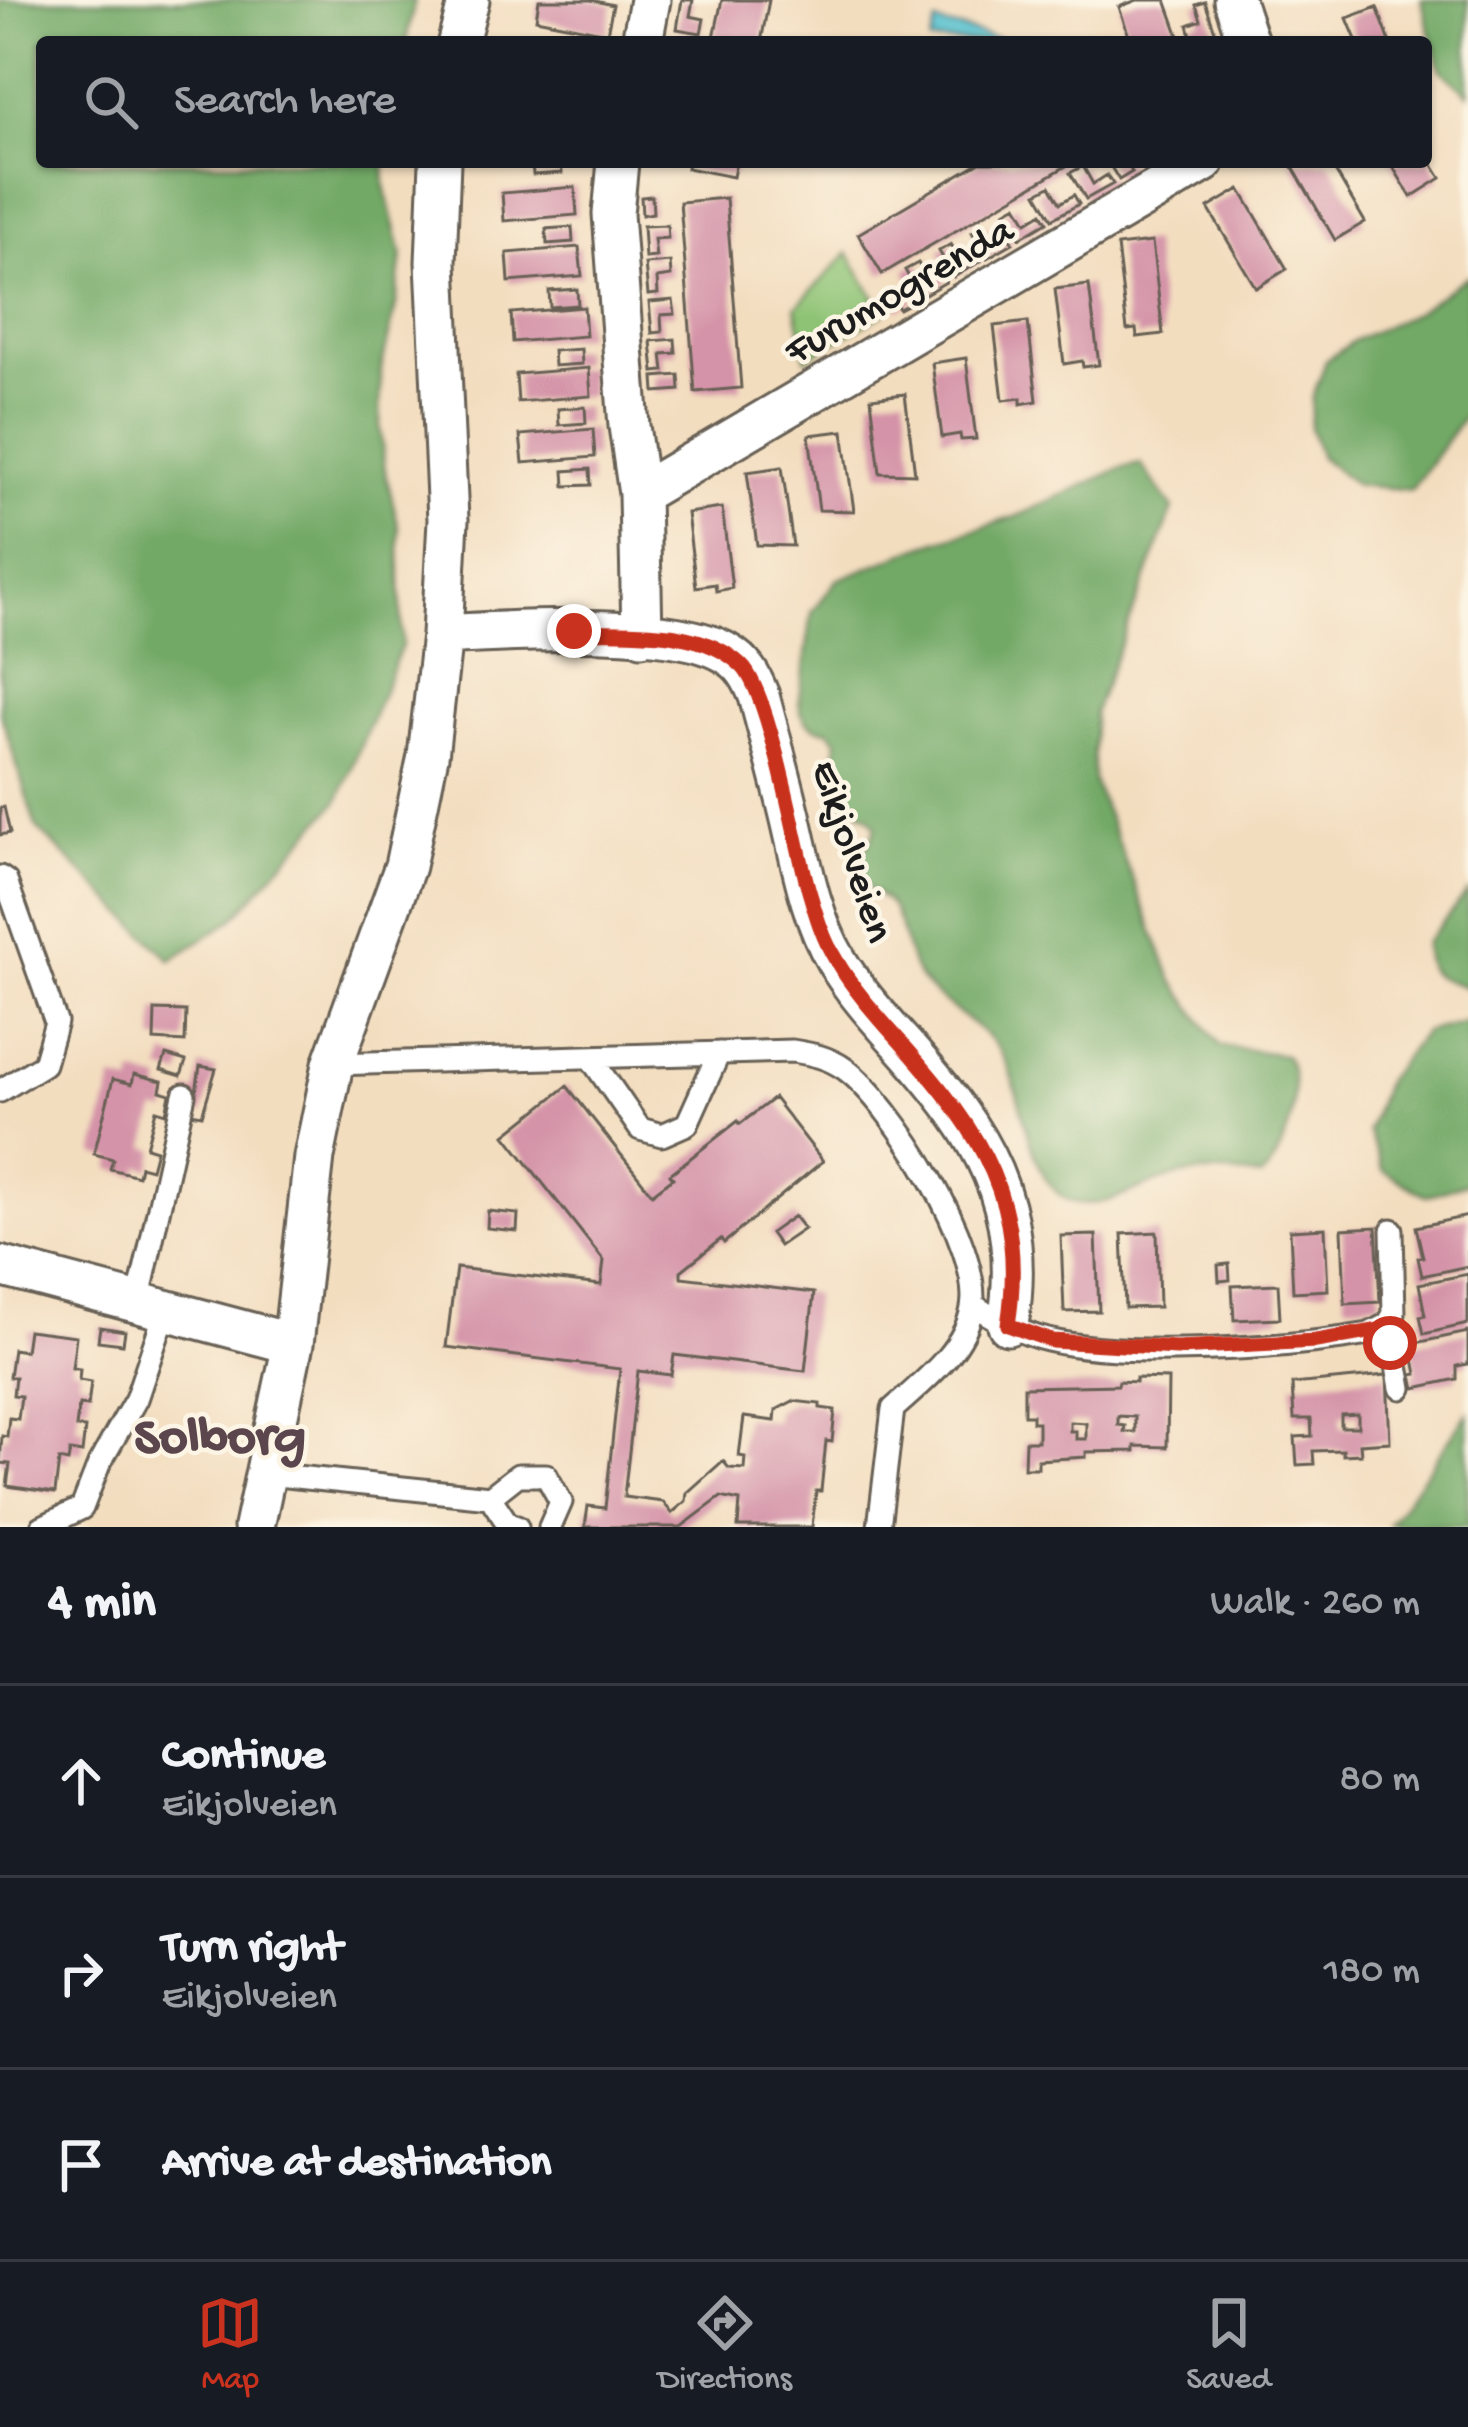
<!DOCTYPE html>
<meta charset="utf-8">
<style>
body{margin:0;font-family:"Gochi Hand",sans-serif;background:#242831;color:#f1f3f6}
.stop{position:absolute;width:36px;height:36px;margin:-27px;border:9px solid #c8321e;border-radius:50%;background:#fff}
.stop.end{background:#c8321e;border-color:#fff;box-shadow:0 3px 12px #0008}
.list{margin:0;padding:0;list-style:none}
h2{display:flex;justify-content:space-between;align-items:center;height:156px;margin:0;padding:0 48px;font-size:51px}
h2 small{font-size:39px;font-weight:400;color:#9ea1a6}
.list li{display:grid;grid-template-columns:78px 1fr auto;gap:36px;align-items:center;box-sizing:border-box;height:192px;padding:0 48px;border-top:3px solid #363941}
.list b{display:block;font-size:45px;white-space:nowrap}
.list p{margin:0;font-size:39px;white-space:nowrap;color:#9ea1a6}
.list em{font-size:39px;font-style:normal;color:#9ea1a6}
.icon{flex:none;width:66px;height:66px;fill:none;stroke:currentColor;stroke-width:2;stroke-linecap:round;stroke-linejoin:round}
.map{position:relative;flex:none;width:1468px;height:1527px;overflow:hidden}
.search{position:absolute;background:#171b24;box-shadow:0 3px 9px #0004;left:36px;right:36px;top:36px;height:132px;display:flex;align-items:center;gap:30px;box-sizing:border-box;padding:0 42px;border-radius:12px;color:#9ea1a6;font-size:45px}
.sheet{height:732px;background:#171b24}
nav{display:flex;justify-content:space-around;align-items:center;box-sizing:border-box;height:168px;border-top:3px solid #363941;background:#171b24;font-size:33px;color:#9ea1a6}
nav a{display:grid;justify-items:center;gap:6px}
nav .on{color:#c8321e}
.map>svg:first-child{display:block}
.green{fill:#8ec375;stroke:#557048;stroke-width:3}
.forest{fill:#72a966;stroke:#476241;stroke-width:3}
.water{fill:#53bfcd;stroke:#386e74;stroke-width:3}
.building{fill:#d493a8;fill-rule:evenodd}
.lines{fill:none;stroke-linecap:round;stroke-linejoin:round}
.service-casing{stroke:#676055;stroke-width:27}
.minor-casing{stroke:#676055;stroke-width:45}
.service{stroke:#fff;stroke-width:21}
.minor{stroke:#fff;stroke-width:39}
.route{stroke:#c8321e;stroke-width:15}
.labels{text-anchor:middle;stroke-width:9;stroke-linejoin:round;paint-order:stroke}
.street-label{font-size:42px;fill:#1c1c1c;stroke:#fcf5e5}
.district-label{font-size:54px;font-weight:bold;fill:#5c464d;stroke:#fcf5e5}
</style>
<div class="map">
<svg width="1468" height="1527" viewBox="0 0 1468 1527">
<rect width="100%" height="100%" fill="#fcf5e5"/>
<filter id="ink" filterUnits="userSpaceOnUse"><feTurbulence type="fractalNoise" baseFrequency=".00833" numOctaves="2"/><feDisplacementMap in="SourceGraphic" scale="24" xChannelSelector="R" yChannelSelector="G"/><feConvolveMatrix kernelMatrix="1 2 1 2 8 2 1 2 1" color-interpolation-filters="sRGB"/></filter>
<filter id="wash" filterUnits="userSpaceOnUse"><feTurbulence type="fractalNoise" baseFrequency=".004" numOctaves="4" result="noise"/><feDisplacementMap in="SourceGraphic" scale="48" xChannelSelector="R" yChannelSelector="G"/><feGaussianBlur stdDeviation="2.7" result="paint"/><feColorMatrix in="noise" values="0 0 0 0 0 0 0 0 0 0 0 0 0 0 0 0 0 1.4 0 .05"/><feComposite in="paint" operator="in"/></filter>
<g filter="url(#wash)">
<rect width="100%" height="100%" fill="#f3ddbf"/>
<path class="green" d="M848,253L884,313L806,359L796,307Z"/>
<path class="forest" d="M0,0H415L406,42H42V162H384L385,186L402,255L396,305L381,370L380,428L385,470L399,528L402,645L338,801L233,919L171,960L36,827L0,711Z
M1421,0H1468V94L1441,70Z
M1468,276V411L1411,490L1356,485L1320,457L1310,428L1312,399L1326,361L1353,341L1416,312Z
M1141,464L1173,509L1094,712L1093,780L1173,981L1220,1046L1285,1055C1306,1084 1287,1155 1261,1177C1232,1172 1198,1171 1170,1178C1141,1185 1104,1211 1073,1202C1029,1189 1024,1094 1004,1058C987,1026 947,1010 924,983C904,960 906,932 892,908C884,894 866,893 861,876C855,857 872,844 876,826C869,814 863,814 851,807C824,793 835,765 837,740L828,730C811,728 802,722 799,704L812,612L837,580L922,546L1015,517L1121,468Z
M1468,892V988C1439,976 1425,982 1425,943Z
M1468,1021V1183L1426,1196L1382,1170L1368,1130L1386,1080L1424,1032Z
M1468,1413V1527L1389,1524Z"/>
<path class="water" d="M936,23L1013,42H930Z"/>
<g id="blocks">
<path class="building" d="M539,0H591L613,5L607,33L536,19Z
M682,0H693L690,16L704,19L701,33L677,29Z
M722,0H769L761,42H713Z
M1137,0H1166L1181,42H1131L1119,7Z
M1205,2L1215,31L1192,39L1188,25L1201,20L1196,5Z
M1377,7L1390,42H1357L1347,18Z
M1426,154L1441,178L1411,197L1390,162H1426Z
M532,162H561L562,173L533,175Z
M688,162H736L733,177L687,168Z
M980,162H1073L882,274L858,234Z
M1108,162H1126L1132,172L1119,180Z
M1290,162H1330L1365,222L1335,240Z
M1083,166L1093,184L1107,175L1113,184L1086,199L1070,173Z
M1050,186L1060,203L1074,195L1079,204L1052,219L1037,193Z
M575,187L577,215L504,221L502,193Z
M1240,189L1287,269L1256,288L1208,208Z
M652,196L653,213L642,215L641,197Z
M726,198L741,388L695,392L680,202Z
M1017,205L1027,222L1042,213L1047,222L1020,238L1005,212Z
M667,225L668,238L654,239L656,257L645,258L643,226Z
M984,225L994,241L1007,233L1013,243L987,258L972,232Z
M572,227L573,242L547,244L546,229Z
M1152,242L1163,334L1137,337L1136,329L1127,330L1117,246Z
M951,244L961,261L975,252L981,261L954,277L939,251Z
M579,247L582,276L509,282L507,253Z
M670,262L671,276L657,278L658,294L648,295L645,264Z
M918,263L927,280L941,272L946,282L920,297L905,270Z
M1089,285L1099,365L1083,367L1082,361L1064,364L1055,289Z
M577,289L578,305L550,307L549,291Z
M908,292L914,301L899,309L894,300Z
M673,300L675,314L661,315L662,332L652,333L649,302Z
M584,307L586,336L513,342L511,313Z
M1028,322L1037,401L1021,404V398L1003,400L994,326Z
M675,339L676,353L662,354L664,371L654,372L651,341Z
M581,349L582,364L554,366L553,351Z
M966,358L976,439L961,440L960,434L942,437L932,363Z
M589,368L591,396L518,402L516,374Z
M679,375L680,390L655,392L654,377Z
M905,394L915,474L880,473L871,398Z
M585,407L586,423L559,425L558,409Z
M593,429L595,457L523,463L520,435Z
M843,431L854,511L819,510L809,435Z
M782,467L793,546L757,545L747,472Z
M590,469L591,485L565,486L564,471Z
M722,508L732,588L716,591L715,584L696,587L687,513Z
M4,807L10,833L0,835V808Z
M155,1010L186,1011L185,1042L154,1040Z
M166,1055L186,1061L181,1076L161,1070Z
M200,1066L216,1069L202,1115L185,1112L188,1091L196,1092Z
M134,1074L162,1081L160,1091L170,1094L166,1113L156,1110L146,1147L156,1150L151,1169L140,1166L138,1176L110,1169L113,1159L94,1154L113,1079L132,1084Z
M567,1086L652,1194L673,1178L670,1174L738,1121L740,1124L774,1098L823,1161L724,1243L721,1239L681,1271V1277L814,1293L805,1371L674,1355L671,1375L638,1371L624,1497L663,1502L672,1513L686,1501L687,1493L723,1461L729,1468L744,1469L745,1457L739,1456L744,1417L775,1421L776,1410L793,1401L820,1404V1408L835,1410L832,1442L826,1441L821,1491H816L812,1527H738L740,1501L721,1497L681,1527H585L588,1506L605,1508L620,1369L446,1347L456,1268L601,1285L604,1261L505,1135Z
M488,1211L518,1214L517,1231L487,1228Z
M794,1216L804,1229L779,1246L770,1233Z
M1468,1216V1266L1422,1276L1418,1258L1423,1257L1416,1227Z
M1376,1227L1380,1302L1345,1304L1342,1229Z
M1325,1228L1328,1290L1293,1292L1290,1230Z
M1157,1232L1159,1307L1125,1308L1122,1234Z
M1096,1235L1099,1311L1064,1312L1061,1236Z
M1229,1264L1230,1280L1219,1281L1218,1265Z
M1468,1274V1324L1424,1334L1420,1316L1425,1315L1419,1284Z
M1278,1284L1280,1318L1234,1320L1232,1286Z
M100,1327L125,1331L123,1344L98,1341Z
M28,1330L76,1336L72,1368L80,1369L79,1380L91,1382L88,1406L79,1405L76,1427L85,1428L82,1453L70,1451L68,1462L59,1460L55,1493L7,1486L10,1464L0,1463L2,1436L7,1437L9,1418L18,1419L21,1396L13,1395L15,1377H9L13,1349L25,1351Z
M1468,1332V1364L1457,1366V1379L1415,1388L1412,1375L1417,1374L1411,1344Z
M1387,1375L1390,1442L1360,1444L1361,1454L1343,1455V1450L1313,1451L1314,1464L1297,1465L1295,1437L1312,1436L1311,1419H1294L1292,1384ZM1358,1414V1427H1341V1415Z
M1136,1378L1168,1379L1167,1447L1135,1446V1451L1086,1452V1457L1038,1460V1468H1024L1025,1441H1038V1422H1032V1415H1024V1387L1118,1385L1119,1381L1136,1382ZM1118,1416L1135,1417V1432H1124L1125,1426L1118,1425ZM1070,1422L1086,1423V1439H1076V1431H1070Z"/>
</g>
</g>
<g filter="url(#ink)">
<use href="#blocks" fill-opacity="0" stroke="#676055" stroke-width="3"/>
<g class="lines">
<g class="service-casing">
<path id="service" d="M0,877L6,881L56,1022L44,1064L0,1091
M590,1057L640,1129L662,1135L687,1124L719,1053
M333,1064L792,1051C812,1054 828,1057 845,1069C893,1104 983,1247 972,1308C965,1350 923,1382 893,1409L879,1527
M138,1302L184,1095
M973,1305C996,1320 1021,1334 1048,1340C1128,1359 1287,1348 1369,1334L1388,1324L1394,1314L1392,1230
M1380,1330L1395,1354L1401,1388
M267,1474L490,1497L518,1475H546L561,1502L550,1527
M490,1497L508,1524L517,1527
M42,1527L82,1508L99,1464L136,1399L166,1310"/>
</g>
<g class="minor-casing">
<path id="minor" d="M1234,0L1248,42
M458,42L469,0
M642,42L650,0
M618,162L613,214L629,426L639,494L642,635
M639,494L1204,162
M442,635C507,631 674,621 726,653C744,663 752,678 759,696C769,734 780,773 789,811C801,860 810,916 836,960C854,991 880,1019 904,1046C982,1134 1027,1202 1008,1325
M0,1266L293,1344
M254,1527L293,1344L314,1157L333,1064L405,866L428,756L442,635L448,520L436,262L440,162"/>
</g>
<use href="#service" class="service"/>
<use href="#minor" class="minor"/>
</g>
</g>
<g class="lines" filter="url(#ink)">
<path class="route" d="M574,631C627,634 699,625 741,665C770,691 795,845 809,891C816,915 823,939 836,960C854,991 880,1019 904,1046C982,1134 1027,1202 1008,1325L1052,1341L1177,1348L1316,1341L1380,1330L1390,1343"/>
</g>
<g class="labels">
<g class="street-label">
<text transform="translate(897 287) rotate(-30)" y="15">Furumogrenda</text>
<text transform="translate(856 850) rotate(72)" y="15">Eikjolveien</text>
</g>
<g class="district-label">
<text x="220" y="1451">Solborg</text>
</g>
</g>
</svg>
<div class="stop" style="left:1390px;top:1343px"></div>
<div class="stop end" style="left:574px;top:631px"></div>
<div class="search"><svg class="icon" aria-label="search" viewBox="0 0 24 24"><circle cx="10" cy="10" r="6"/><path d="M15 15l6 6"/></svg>Search here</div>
</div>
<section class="sheet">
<h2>4 min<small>Walk · 260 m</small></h2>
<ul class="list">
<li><svg class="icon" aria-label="ahead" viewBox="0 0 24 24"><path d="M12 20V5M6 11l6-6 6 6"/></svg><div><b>Continue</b><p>Eikjolveien</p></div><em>80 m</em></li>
<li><svg class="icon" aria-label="right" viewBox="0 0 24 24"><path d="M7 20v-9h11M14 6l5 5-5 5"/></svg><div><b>Turn right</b><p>Eikjolveien</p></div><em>180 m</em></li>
<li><svg class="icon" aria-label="arrive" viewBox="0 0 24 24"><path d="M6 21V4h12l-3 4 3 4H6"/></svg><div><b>Arrive at destination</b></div></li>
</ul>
</section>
<nav>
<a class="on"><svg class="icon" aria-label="map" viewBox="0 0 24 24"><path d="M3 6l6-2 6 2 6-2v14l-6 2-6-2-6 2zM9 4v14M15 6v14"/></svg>Map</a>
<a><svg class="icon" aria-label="directions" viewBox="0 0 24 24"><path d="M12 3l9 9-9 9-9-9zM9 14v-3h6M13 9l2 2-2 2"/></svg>Directions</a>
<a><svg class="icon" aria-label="saved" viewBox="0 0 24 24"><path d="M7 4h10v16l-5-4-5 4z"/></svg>Saved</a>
</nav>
